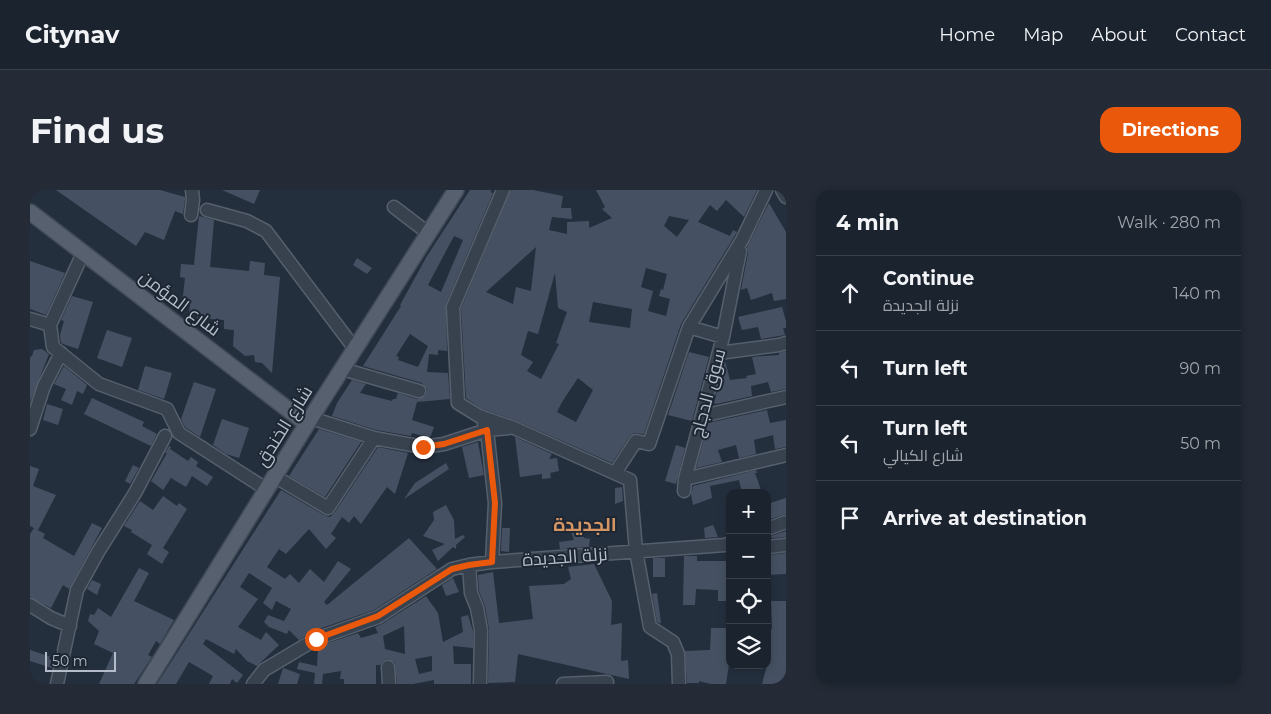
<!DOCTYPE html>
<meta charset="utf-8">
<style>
body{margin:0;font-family:Montserrat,Cairo,sans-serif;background:#242b36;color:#f1f3f6}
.controls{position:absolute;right:15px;bottom:15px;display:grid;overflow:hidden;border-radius:10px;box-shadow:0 2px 8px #0003}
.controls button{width:45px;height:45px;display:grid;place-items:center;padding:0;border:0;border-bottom:1px solid #39404a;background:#1b232e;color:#f1f3f6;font:25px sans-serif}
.scale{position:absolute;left:15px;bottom:12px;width:71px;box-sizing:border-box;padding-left:5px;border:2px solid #b4bcc9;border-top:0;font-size:14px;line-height:18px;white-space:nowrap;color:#b4bcc9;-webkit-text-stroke:4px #1d2633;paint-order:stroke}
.stop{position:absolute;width:15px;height:15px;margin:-11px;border:4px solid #ea580c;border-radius:50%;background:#fff}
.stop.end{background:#ea580c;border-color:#fff;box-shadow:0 1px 5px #0008}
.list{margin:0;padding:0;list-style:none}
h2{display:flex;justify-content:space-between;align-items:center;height:65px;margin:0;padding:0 20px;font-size:21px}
h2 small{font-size:16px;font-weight:400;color:#a0a4aa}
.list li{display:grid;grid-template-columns:32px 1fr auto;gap:15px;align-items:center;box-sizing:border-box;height:75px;padding:0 20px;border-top:1px solid #39404a}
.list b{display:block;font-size:19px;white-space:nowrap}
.list p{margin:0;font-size:16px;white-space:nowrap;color:#a0a4aa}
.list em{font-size:16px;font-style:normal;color:#a0a4aa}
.icon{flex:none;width:28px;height:28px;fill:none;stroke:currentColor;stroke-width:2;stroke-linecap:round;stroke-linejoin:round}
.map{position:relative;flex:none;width:756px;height:494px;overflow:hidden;border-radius:15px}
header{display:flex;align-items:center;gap:30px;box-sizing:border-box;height:70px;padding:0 25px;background:#1b232e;border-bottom:1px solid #39404a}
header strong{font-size:24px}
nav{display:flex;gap:28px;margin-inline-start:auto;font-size:18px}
.intro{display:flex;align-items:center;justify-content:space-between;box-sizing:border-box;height:120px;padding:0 30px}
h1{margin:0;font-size:35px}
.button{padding:12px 22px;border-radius:15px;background:#ea580c;color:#fff;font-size:18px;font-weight:700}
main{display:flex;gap:30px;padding:0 30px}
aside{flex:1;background:#1b232e;border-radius:15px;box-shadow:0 2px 8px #0003}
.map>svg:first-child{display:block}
.building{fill:#455162;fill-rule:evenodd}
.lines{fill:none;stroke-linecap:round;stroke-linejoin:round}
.minor-casing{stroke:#565f6c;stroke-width:15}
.major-casing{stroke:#414a57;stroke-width:18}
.minor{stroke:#38414e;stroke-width:12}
.major{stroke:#56606e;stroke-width:15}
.route{stroke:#ea580c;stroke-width:6}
.labels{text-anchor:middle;stroke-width:4;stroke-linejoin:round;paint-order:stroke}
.street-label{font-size:18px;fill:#b4bcc9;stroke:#1d2633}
.neighbourhood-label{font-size:19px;font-weight:bold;fill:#d59563;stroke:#1d2633}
</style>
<header>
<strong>Citynav</strong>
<nav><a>Home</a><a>Map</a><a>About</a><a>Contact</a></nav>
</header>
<div class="intro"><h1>Find us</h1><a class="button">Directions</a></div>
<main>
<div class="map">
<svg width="756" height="494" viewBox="0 0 756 494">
<rect width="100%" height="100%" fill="#242f3e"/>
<path class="building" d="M26,0H130L155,7V10L153,24L145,21L134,50L115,42L106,56Z
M192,0H230L224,14Z
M440,0H462L460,2L463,3L416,114L417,161L408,160V165L399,164L397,182L418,183L420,209L387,212L382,230L404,237L400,248L382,243L381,246L346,240L302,226L307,213L322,190L336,194L330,203L362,211L363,209H366L368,203L387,209L395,206L397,200L392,193L333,176L371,116L370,115L397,66ZM424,46L433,50L411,102L398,95ZM380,144L398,156L388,177L368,170L369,167L366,166Z
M481,0H503L533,6L531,18H541L542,29L522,27L519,40L537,44V32L559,31V38L582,28L572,19L575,17L566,0H727L714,27L696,10L687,21L680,15L668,32L700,46L703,40L707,42L651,134L614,244L604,243L600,246L582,273L487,231L452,219L436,208L431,118ZM639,26L659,30L647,47L634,36ZM506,57L501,101L486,97L483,114L456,102ZM616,78L637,84L633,100L631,99L629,106L640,109L636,126L618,121L623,101L611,97ZM525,83L528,118L537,122L526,153L529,154L511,189L497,181L503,172L491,165L498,141L508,144ZM563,112L602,119L600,138L559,132ZM548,188L563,200L546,232L527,222L532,212Z
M739,13L756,42V109L744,111L742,103L721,110L717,98L711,100L718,63L717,57Z
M169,26L184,30L180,77L219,81L220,71L235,73L234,85L250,87L242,183L232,173L225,172L224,165L215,166L203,156L204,140L194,139V130L167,128V123L159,122L160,115L152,114L155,88L150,87L151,74L164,75Z
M327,68L342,78L337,84L323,75Z
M0,71L35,83L16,125L0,119Z
M42,106L63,112L48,159L33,154L31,153L30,145L34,131L31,130Z
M752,117L756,131V138H753L755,145L731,149L728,137L712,140L708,127Z
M77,140L102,148L92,177L67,168Z
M12,159L19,164L0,213V167L2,166L4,160Z
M756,161V199L741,202L738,192L721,196L722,206L686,214L684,213L695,171L700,190L717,188L716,186L726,184L722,167L749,165V163Z
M659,162L679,167L662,231L638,225Z
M34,176L57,195L53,204L47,201L42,215L31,210L36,199L24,194Z
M115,176L142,183L134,209L108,200Z
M164,192L186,199L170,247L155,237L151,229Z
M62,208L114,232L112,236L127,244L121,256L54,224Z
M17,214L33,219L28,235L13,230Z
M737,220L740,233L756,230V257L745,259L743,245L724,250L726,264L709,268L706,255L688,260L692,272L666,278L678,233Z
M192,229L219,238L209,268L196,264L183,255Z
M289,239L331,252L295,307L259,286Z
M485,247L522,264L519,269L527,268L529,281L520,283L521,288L512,289V284L490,287Z
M448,252L454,285L439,288L432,257Z
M646,255L655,258L646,294L635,291Z
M139,256L141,257L140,259L158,271L161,267L168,272L166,276L183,287L177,296L162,286L156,297L141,288L133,300L121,291L137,263H135Z
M348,257L378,263L365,304L357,297L331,334L324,326L319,333L312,327L301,344L306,348L296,359L279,339L256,364L249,359L237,377L255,389L260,384L269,393L280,379L294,392L308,371L321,379L294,412L297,415L379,348L407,379L344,420L283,441L269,450L259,440L257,444L239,437L234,432L238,425L254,431L261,419L246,411L242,420L233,413L242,398L219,383L210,397L228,409L208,437L231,450L236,442L249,455L227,476L217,471L206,459L204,464L176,449L173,454L213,485L207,493L202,489L200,494H179L183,486L159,472L146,494H127L251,300L294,325L300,327L305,322Z
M416,273L419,279L374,309L385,293Z
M103,275L109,278L100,294L95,291Z
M0,276L9,279L3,296L26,305L8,340L0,336Z
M726,280L727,283H725L732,303H712L709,290L680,296L682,308L663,315L661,304L663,296Z
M592,297L593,311L585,314V298Z
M133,306L147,316L149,313L157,319L133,358L139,362L132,374L117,364L122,355L101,342L102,340L94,336L110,311L123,320Z
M756,308V324L737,330V314Z
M416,315L424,330L425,349L433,345L435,347L426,355V359L423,357L408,371L402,360L415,354L393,346L404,330L403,322Z
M62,333L72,338L39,399L33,395L21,418L0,407V344L4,338L15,344L13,348L44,366Z
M683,335L688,347L675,348L674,338Z
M472,338H480L479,362L471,361Z
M552,340L554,348L560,349L559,357L530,359L529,352L544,350L541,341Z
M756,341V347L742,348L741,346Z
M756,363V384L737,385V365Z
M654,366H667V371H700V411H688V400L666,399L665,415H653Z
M623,368H635V387H623Z
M564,374L582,411L581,435L592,433L591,471L598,470L599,489L488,464L485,492L458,493L459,439L455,416L449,401L448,385L463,382L469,433L503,429L499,396L534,394L541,389L538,377Z
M109,378L119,383L104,411L144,430L130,454L126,451L118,465L122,467L104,494H69L83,463L64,454L69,441L58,431L60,424L64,425L68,418L81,427Z
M423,388L429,402L416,406L412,395Z
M62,390L71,394L67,405L57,399Z
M627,403L631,433H629L627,432L622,404Z
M396,406L408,423L413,452L433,442L431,427L438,425L443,441V458L423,456L424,474H441V494H404V490L383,494H367L365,473L358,469L353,471L350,475H346V494H314V489H310L311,481L293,484L292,494H284L285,483L267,479L269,472L287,476L288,457L289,456L328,443L331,448L348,443L345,437L352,434ZM374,436L375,464L355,459L353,446ZM402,466V481L389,484L385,469Z
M741,411H756V494H732L737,475V439H742Z
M681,438H700V468L696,494H681L669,491V493H657L655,461L680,460Z
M0,460L24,468L22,478L0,471Z
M253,478L270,484L267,494H248Z"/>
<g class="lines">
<g class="minor-casing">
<path id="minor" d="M473,0L423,117L428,213L449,226L484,238L600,290L606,361L620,437L643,452L648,464L649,494
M752,0L756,7
M364,17L398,43
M177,20L217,31L236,41L325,159
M161,25L163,10L162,0
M0,129L20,135L23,157L69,194L137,219L149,243L236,299
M20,135L53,63
M693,147L710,61
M689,163L749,155L756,153
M312,179L389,201
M672,226L756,207
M281,228L344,248L393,257L414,254L457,240L479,238
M454,234L457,240L465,313L462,372
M0,239L14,196L31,163
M585,283L606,251L619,254L659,137
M244,286L298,318L344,248
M655,289L756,265
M654,301L655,289L693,147L659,137L712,50L736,0
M737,339L756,332
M737,357L756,355
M439,375L441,403L447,418L451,440L450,494
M0,415L21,428L40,436
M358,477L359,494
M27,494L47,400L68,362L105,303L135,246
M223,494L234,480L286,449L348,427L422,379L439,375L462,372L695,355L700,353
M533,494L577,492"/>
</g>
<g class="major-casing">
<path id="major" d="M0,22L277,234
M116,494L277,234L426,0"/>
</g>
<use href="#minor" class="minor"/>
<use href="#major" class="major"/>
</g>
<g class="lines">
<path class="route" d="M286,449L348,426L422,379L439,375L462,372L465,313L457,240L414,254L393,257"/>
</g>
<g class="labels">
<g class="street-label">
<text transform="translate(150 113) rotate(37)" y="6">شارع المؤمن</text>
<text transform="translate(678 203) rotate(-75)" y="6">سوق الدجاج</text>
<text transform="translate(254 236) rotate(-58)" y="6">شارع الخندق</text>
<text transform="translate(535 367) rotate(-4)" y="6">نزلة الجديدة</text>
</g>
<g class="neighbourhood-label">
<text x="555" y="341">الجديدة</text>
</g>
</g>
</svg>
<div class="controls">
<button>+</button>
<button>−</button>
<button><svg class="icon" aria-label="locate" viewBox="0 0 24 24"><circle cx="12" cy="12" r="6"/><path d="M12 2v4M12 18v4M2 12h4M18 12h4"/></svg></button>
<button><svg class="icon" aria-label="layers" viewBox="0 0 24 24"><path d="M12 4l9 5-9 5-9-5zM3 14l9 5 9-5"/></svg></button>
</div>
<div class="scale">50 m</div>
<div class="stop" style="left:286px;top:449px"></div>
<div class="stop end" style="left:393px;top:257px"></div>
</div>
<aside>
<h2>4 min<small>Walk · 280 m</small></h2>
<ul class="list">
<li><svg class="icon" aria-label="ahead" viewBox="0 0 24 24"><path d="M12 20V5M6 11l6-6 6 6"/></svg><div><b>Continue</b><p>نزلة الجديدة</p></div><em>140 m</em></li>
<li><svg class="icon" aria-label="left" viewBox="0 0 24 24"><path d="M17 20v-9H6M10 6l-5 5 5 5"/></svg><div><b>Turn left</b></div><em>90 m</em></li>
<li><svg class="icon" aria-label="left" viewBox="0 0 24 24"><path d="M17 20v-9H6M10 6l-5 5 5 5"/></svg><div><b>Turn left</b><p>شارع الكيالي</p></div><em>50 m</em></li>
<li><svg class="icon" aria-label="arrive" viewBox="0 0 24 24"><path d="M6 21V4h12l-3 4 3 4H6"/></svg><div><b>Arrive at destination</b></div></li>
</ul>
</aside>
</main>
